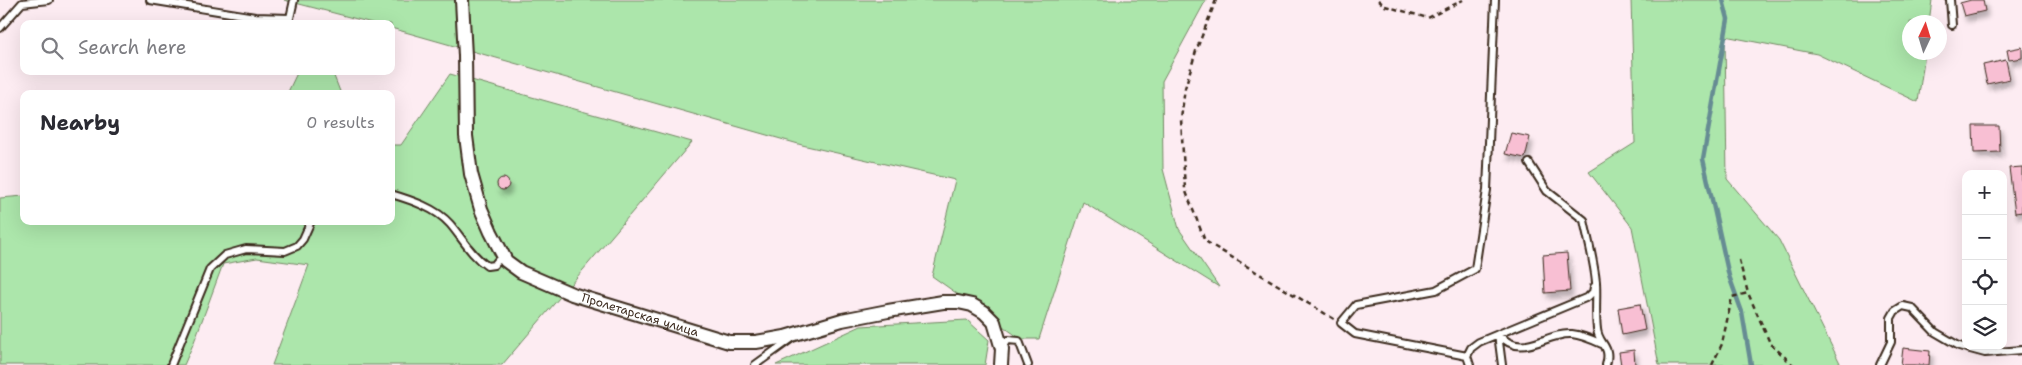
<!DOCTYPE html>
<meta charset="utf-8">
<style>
body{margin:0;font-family:"Shantell Sans",sans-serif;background:#f7f7f7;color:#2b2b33}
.controls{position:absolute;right:15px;bottom:15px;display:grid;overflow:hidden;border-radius:10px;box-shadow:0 5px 20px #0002}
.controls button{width:45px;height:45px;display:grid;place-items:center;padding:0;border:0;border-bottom:1px solid #e1e1e2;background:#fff;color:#2b2b33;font:25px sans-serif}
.compass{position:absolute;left:1902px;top:15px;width:45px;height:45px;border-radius:50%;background:#fff;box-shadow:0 5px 20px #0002;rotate:4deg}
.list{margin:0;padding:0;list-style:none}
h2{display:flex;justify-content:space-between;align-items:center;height:65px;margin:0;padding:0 20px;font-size:21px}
h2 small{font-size:16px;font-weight:400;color:#7c7c81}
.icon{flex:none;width:28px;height:28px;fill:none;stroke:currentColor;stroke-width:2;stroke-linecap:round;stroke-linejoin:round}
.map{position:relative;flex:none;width:2022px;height:365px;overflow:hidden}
.search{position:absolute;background:#fff;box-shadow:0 5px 20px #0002;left:20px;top:20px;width:375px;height:55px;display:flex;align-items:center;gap:12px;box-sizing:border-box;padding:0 18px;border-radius:10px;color:#7c7c81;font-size:19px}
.panel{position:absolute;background:#fff;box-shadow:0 5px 20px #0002;left:20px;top:90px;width:375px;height:135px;border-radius:10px}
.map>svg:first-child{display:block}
.green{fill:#ace6ab;stroke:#748864}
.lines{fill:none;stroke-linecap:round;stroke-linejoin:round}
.stream{stroke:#668c93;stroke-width:4.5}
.building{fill:#f8bfd3;stroke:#3b2a1e;filter:url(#shadow)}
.lane-casing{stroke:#3b2a1e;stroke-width:10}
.street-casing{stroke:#3b2a1e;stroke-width:16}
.path{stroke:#3b2a1e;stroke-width:2.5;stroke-dasharray:5 4;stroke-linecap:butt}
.lane{stroke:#fff;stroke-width:6}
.street{stroke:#fff;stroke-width:12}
.labels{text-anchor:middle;stroke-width:4;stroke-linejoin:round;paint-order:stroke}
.street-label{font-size:12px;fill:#3b2a1e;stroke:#fff}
</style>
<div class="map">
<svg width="2022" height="365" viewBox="0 0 2022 365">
<defs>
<filter id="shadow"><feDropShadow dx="3" dy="5.5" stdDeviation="2.5" flood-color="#0004"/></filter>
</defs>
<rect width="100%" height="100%" fill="#fdecf2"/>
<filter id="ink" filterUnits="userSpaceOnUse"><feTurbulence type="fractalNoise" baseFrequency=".02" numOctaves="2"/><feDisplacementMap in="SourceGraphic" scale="10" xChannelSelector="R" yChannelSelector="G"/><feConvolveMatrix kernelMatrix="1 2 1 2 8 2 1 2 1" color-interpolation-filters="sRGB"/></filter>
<g filter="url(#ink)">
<path class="green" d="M284,0H1206L1162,81L1163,169L1179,229L1219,287L1083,202L1039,339H1021L932,276L955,180L802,145L391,28V24H376Z
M1631,0H1932L1929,22H1910V52L1925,53L1918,102L1817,54L1725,36L1727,179L1779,240L1841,365H1659L1632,227L1589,172L1635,143Z
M298,71H332L341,94H287Z
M450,74L692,142L502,365H272L309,265L257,258L223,264L194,342L184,365H0V198L24,196V221H391V145H401Z
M967,320L989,340L985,365H776L861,326Z"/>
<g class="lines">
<path class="stream" d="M1723,0L1728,19L1703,159L1729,276L1742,312L1751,365"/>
</g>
<path class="building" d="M1971,0H1983L1985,11L1964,16L1960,3Z
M2022,47V58L2009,60L2007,50Z
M2006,60L2010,79L1987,84L1983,65Z
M1973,126H1999L2000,152L1974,153Z
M1511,133L1530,137L1525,158L1505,154Z
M2022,167V212L2015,213L2009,168Z
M497 184a6 6 0 1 1 12 0a6 6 0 1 1-12 0Z
M1567,253L1570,291L1545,293L1543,255Z
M1640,304L1645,330L1622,335L1618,308Z
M1903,348L1930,351L1929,365H1901Z
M1634,350L1635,365H1621L1619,352Z"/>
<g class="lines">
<g class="lane-casing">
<path id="lane" d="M150,0L255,17L290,18L294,0
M1950,0L1952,25
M0,28L22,3L49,0
M1529,163L1547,191L1584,220C1588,240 1594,261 1596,282C1597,297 1595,313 1597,329C1598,344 1612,345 1606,365
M391,194C411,200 436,208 450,224C462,238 471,255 487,266L494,265L498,260L505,261
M1498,334C1523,361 1545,332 1572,334C1582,335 1593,340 1602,344
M1498,334L1502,365
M1003,348L1008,340L1019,341L1028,365
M1467,356L1471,348L1479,342L1588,297L1593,292L1594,287
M171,365L210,269L225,255L246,249L285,251L297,246L303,239L311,221
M755,365L791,339
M1470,365L1467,356L1355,334L1341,323L1356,305L1436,290L1475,269L1487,190L1495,0
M1880,365L1891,342V318L1895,311L1903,306L1912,308L1935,332L1959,346L1985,353L2022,350"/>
</g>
<g class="street-casing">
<g id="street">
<path id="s1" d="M462,0L465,56L466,136L471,174L481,209L491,232L506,261L521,272L572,294L729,342H756L785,337L842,320L888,311L943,302H958L972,305L984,312L994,322L1002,349L1001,365"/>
</g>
</g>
<path class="path" d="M1216,0L1196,51L1185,88L1181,119L1185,189L1205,241L1334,319
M1378,0L1385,6L1428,18L1463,0
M1739,260L1748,293
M1712,365L1722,344L1732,297L1748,293L1770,343L1793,365"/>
<use href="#lane" class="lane"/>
<use href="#street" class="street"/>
</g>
</g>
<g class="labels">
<g class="street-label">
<text dy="4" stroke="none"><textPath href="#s1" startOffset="414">Пролетарская улица</textPath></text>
</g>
</g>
</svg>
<div class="controls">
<button>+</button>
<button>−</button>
<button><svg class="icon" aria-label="locate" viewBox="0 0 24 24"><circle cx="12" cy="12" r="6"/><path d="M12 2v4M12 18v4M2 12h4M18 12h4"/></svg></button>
<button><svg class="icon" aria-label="layers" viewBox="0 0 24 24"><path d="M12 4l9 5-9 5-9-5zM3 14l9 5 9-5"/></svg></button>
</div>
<svg class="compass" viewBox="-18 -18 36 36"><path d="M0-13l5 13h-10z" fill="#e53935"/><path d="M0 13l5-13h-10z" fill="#7c7c81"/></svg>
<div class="search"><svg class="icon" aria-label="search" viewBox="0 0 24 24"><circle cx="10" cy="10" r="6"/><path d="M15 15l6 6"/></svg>Search here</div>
<section class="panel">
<h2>Nearby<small>0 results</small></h2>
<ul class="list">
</ul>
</section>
</div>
